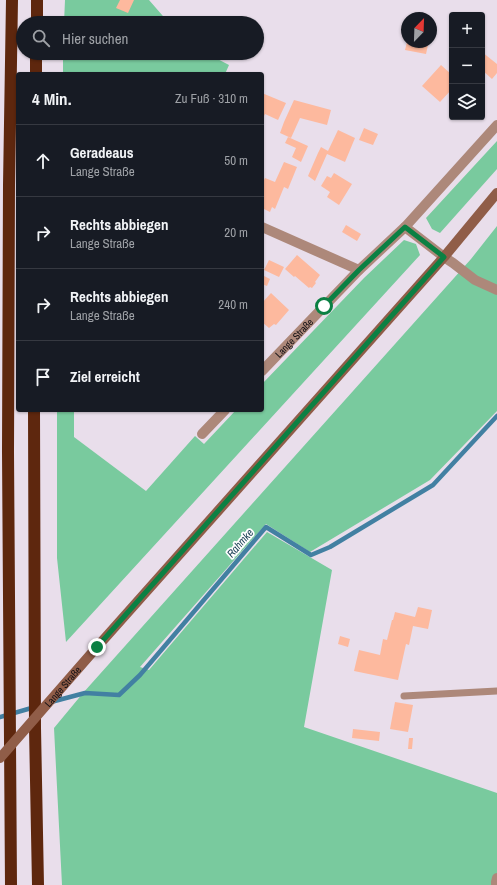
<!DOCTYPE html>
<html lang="de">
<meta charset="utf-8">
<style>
body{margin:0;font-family:"Archivo Narrow",sans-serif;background:#242831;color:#f1f3f6}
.controls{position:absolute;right:12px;top:12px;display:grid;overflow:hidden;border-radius:4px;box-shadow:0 1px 3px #0004}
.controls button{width:36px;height:36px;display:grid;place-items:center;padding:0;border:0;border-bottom:1px solid #363941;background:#171b24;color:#f1f3f6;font:20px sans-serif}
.compass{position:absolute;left:401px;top:12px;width:36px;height:36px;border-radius:50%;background:#171b24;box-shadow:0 1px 3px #0004;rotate:23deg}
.stop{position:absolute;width:12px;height:12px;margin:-9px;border:3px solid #0b8043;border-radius:50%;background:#fff}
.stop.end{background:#0b8043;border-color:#fff;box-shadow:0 1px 4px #0008}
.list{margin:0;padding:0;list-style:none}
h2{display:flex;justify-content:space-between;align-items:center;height:52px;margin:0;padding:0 16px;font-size:17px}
h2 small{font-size:13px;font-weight:400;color:#9ea1a6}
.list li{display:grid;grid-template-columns:26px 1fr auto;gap:12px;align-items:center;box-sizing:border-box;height:72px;padding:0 16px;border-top:1px solid #363941}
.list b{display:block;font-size:15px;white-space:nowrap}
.list p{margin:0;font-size:13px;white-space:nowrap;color:#9ea1a6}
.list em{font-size:13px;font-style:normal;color:#9ea1a6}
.icon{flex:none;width:22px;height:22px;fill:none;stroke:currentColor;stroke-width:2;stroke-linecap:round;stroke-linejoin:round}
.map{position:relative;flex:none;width:497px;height:885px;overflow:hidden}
.search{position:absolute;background:#171b24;box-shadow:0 1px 3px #0004;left:16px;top:16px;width:248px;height:44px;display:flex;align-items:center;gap:10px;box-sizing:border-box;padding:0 14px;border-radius:22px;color:#9ea1a6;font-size:15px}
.panel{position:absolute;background:#171b24;box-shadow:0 1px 3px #0004;left:16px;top:72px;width:248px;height:340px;border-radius:4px}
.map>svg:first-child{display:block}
.green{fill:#79ca9e}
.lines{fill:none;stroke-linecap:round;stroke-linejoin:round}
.stream{stroke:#4280a2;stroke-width:4.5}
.building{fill:#fdb99e}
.lane{stroke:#ad887a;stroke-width:7}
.street{stroke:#ad887a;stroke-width:10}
.secondary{stroke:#905d48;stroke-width:10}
.highway{stroke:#5e270e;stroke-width:12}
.secondary-bridge{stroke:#905d48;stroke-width:10}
.route{stroke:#0b8043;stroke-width:5}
.labels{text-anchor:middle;stroke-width:3.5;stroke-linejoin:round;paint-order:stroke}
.street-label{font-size:10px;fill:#151115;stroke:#fff}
.water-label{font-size:11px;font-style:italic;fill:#173e52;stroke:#fff}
</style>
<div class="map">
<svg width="497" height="885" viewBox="0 0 497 885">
<rect width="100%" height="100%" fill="#e9deeb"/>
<path class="green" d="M65,0H149L169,23H64Z
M63,53H206L229,65L225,74H63Z
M497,141V169L440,233L432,229L426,218Z
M497,226V411L430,480L310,552L266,524L140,667L149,670L267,532L332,570L304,727L497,793V885H62L54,728L83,693L471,259Z
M404,240L416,244L420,255L66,642L57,558V410H74V437L146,491L195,436L204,444L236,410H262V384L364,278Z"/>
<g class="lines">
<path class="stream" d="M51,702L85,693L119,695L140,675L266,527L311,555L330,547L433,485L497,416
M0,717L35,707"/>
</g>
<path class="building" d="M120,0H134L128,13L116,8Z
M407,42H415L428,45L426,54L405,50Z
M482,52L497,64V73L492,79L482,70Z
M441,65L452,75V89L440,102L422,86Z
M262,93L286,103L278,120L265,114L262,120Z
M294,100L331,110L327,125L300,118L291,138L280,133L284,122Z
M364,128L378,134L373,145L359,140Z
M338,130L355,138L345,162L327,154L315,181L308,176L318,153L321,147L328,151Z
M288,137L308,146L301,162L292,157L296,148L285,143Z
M284,162L297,167L288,189L284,187L275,209L272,207L270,212L262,208V184L265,178L275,182Z
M334,173L352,184L339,205L327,197L330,192L321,186L327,176L331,178Z
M346,225L361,234L357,241L342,232Z
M297,255L320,275L315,282L316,283L312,288L310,287L309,288L295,276L294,277L285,269Z
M269,260L284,267L279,277L264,270Z
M262,275L270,279L267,286L262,284Z
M271,293L289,310L276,325L274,324L269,328L262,322V303Z
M418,607L432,610L428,629L413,626L409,645L406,644L398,680L354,671L359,650L380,655L383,639L387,640L392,620H393L395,612L415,617Z
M340,636L350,639L348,647L338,644Z
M395,702L413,705L408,732L390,729Z
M353,729L380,732L379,741L352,738Z
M409,738H413L412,749H408Z"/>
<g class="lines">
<path class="lane" d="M404,696L497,691"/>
<g class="street">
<path d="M262,227L359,270"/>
<path d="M405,227L497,125"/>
<path id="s1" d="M262,371L359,270L405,227L444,257L453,263L475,280L497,290"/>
<path d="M202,434L225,410"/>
<path d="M496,885V882L497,878"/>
</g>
<path class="secondary" d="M97,647L444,257L497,193"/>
<path class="highway" d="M37,23V0
M36,74V53
M34,410L35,728L38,885
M11,885L8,452L9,185L12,0"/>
<path class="secondary-bridge" id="s2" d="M0,758L97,647"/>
</g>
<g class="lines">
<path class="route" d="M97,647L444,257L405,227L359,270L324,306"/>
</g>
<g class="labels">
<g class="street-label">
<text dy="4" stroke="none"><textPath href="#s1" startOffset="46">Lange Straße</textPath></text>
<text dy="4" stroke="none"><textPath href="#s2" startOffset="95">Lange Straße</textPath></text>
</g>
<g class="water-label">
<text transform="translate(240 543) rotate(-49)" y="4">Rahmke</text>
</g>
</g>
</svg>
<div class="controls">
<button>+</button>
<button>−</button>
<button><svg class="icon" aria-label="layers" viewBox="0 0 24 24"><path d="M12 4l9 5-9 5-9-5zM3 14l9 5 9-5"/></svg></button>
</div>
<svg class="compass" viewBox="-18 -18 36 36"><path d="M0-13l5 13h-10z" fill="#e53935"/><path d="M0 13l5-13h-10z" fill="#9ea1a6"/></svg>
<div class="stop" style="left:324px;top:306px"></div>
<div class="stop end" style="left:97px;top:647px"></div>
<div class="search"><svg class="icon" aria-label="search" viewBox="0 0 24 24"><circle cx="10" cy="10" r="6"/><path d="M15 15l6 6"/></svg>Hier suchen</div>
<section class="panel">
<h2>4 Min.<small>Zu Fuß · 310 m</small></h2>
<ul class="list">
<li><svg class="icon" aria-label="ahead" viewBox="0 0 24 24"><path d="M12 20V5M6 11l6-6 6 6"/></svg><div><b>Geradeaus</b><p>Lange Straße</p></div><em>50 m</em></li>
<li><svg class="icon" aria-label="right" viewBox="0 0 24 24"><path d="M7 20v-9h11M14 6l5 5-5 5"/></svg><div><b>Rechts abbiegen</b><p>Lange Straße</p></div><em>20 m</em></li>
<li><svg class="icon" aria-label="right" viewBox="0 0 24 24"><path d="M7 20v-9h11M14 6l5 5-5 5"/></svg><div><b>Rechts abbiegen</b><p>Lange Straße</p></div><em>240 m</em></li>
<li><svg class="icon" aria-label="arrive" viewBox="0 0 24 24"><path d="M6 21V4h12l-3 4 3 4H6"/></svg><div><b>Ziel erreicht</b></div></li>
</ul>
</section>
</div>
